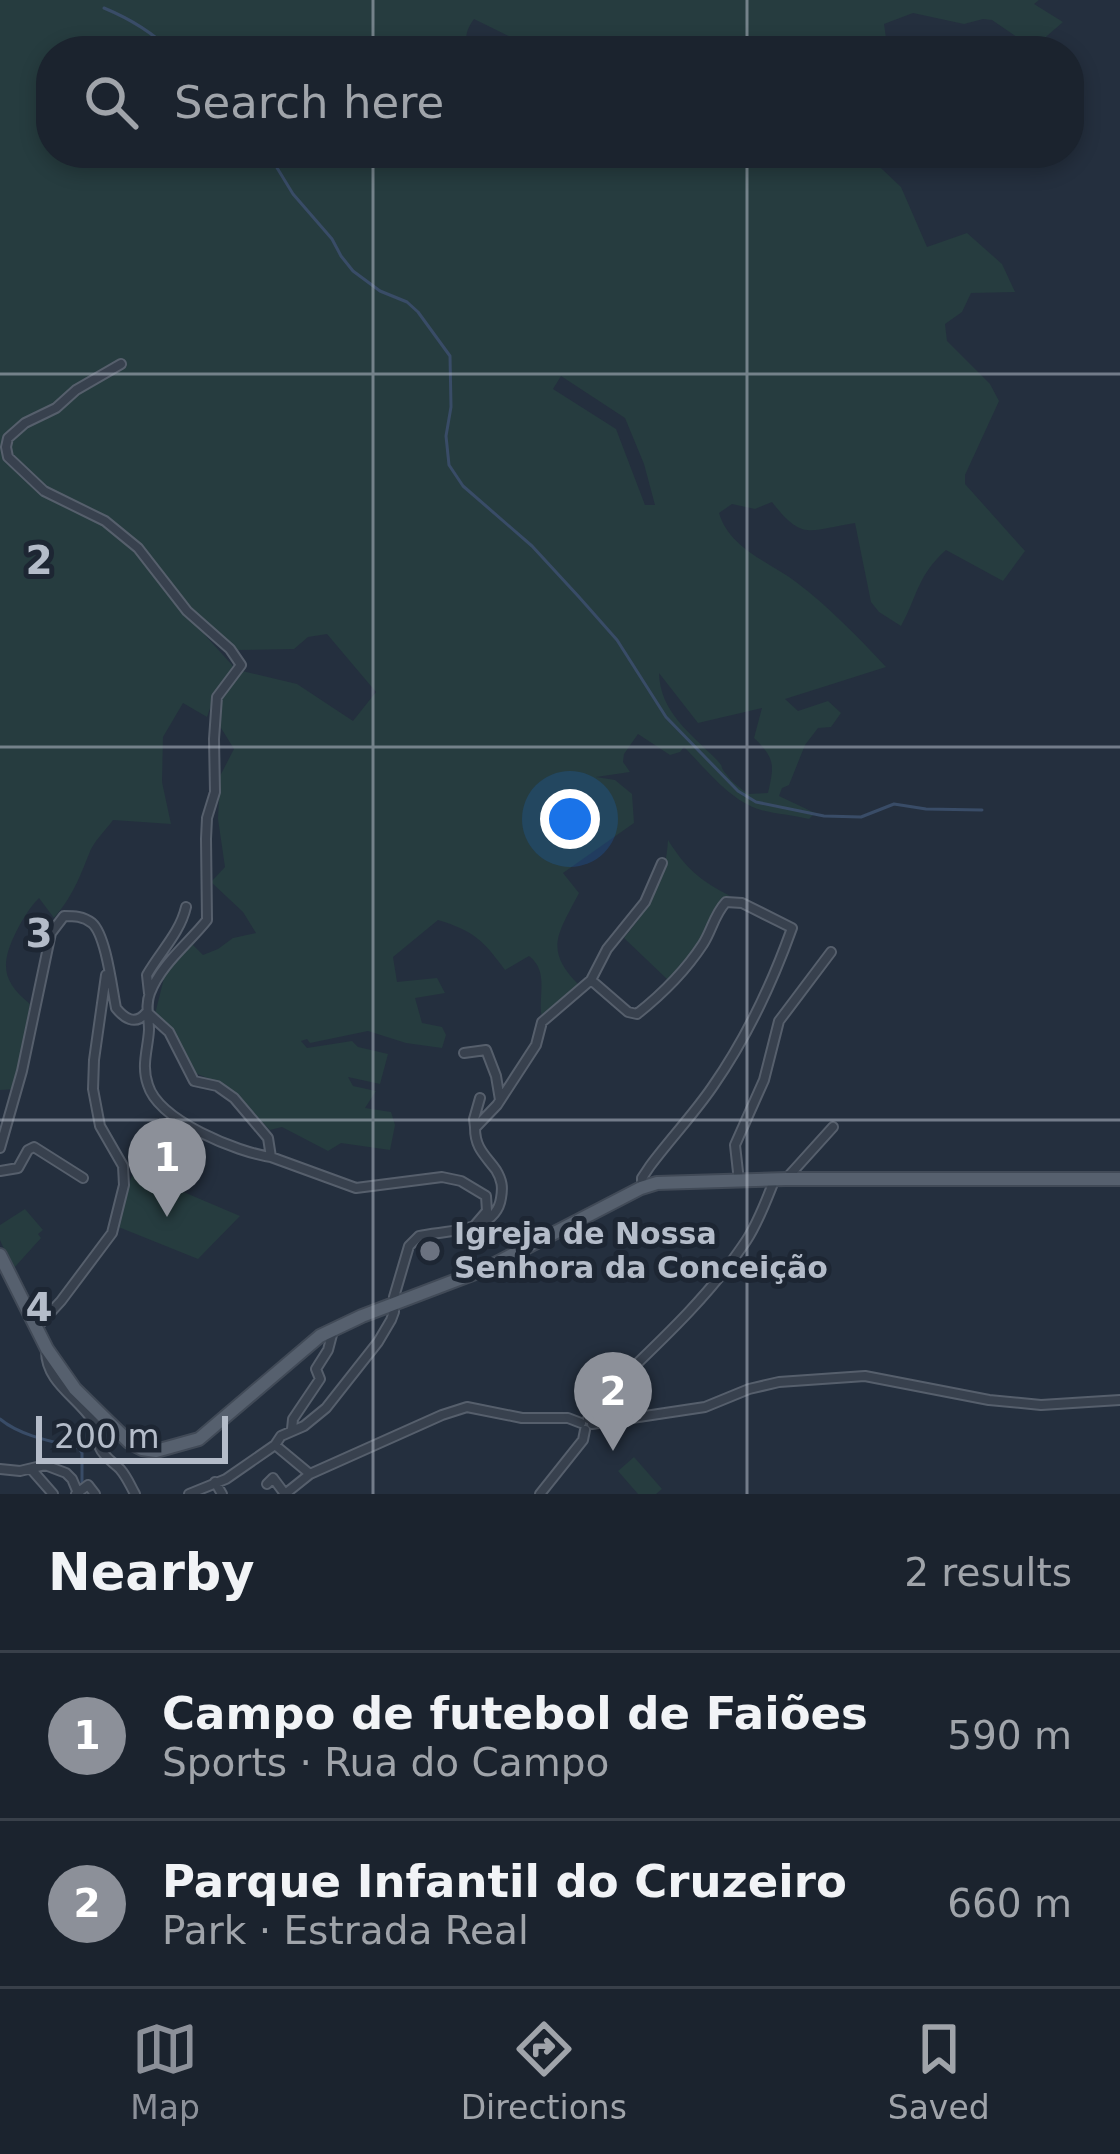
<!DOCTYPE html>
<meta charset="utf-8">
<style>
body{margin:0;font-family:"DejaVu Sans",sans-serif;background:#242b36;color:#f1f3f6}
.scale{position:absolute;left:36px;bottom:30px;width:192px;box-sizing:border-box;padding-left:12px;border:6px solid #b4bcc9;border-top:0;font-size:33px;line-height:42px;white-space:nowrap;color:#b4bcc9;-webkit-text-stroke:9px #1d2633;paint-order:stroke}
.you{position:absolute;left:570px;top:819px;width:42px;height:42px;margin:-30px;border:9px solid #fff;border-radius:50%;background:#1a73e8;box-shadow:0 0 0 18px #1a73e833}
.badge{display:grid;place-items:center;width:78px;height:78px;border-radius:50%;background:#8c9099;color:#fff;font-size:39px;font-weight:700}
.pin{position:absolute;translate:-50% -99px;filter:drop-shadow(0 3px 6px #0008)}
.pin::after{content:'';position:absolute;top:63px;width:42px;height:36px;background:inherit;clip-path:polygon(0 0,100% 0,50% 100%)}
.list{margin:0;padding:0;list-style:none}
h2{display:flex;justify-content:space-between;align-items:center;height:156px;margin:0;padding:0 48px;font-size:51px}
h2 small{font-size:39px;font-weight:400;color:#a0a4aa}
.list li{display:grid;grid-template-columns:78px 1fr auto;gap:36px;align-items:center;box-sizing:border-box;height:168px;padding:0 48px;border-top:3px solid #39404a}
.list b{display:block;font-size:45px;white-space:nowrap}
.list p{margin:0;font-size:39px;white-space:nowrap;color:#a0a4aa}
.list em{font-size:39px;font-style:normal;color:#a0a4aa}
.icon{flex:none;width:66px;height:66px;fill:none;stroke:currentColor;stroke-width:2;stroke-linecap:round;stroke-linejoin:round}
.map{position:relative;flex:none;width:1120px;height:1494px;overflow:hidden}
.search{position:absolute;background:#1b232e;box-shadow:0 6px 18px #0003;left:36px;right:36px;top:36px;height:132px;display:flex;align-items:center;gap:30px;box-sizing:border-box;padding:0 42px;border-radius:48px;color:#a0a4aa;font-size:45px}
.sheet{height:492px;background:#1b232e}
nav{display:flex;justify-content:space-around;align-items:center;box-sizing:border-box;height:168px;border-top:3px solid #39404a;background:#1b232e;font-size:33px;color:#a0a4aa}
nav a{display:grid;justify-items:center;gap:6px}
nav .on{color:#8c9099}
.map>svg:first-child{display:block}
.green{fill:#263c3f;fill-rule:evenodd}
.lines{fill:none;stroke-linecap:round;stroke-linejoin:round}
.stream{stroke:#394c67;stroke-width:3}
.minor-casing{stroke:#565f6c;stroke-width:12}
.primary-casing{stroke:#414a57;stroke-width:16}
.minor{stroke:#38414e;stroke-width:8}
.primary{stroke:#56606e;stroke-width:12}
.grid{fill:none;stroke:#b4bcc9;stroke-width:3;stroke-opacity:0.55}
.worship-dot{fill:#6b7280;stroke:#1d2633;stroke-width:4.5}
.labels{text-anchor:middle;stroke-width:10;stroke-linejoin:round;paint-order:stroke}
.poi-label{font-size:30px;font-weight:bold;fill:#b4bcc9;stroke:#1d2633;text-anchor:start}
.grid-label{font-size:39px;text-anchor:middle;font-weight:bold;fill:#b4bcc9;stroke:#1d2633;stroke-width:10;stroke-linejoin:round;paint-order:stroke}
</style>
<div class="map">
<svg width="1120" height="1494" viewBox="0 0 1120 1494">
<rect width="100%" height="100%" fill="#242f3e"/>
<path class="green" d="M0,0H1039L1034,4L1063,22L1033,48L992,20L983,19L964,24L913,13L884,24L888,51L548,50L533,48L474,19C466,30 464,38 469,51H51V153H865L901,187L927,247L967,233L1002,264L1015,292L971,293L962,312L945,324L947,341L990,384L999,401L965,475V484L1025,551L1003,581L946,550C917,576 918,595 901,626L879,612L871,602L855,523C809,530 803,542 772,502L755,509L732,504L719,513C729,548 769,562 796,582C829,607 858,637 886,667L785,699L798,711L828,701L841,713L831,727L818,728L805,745L789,785L782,788L779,796L815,813L809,819C793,815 776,814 761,810C730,801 706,769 684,747L680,752L670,755L638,734L624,754L623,762L630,772L596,777L615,780L632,794L634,823L563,873L579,893C558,934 543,950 580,986L542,1019C537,997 550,972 529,956L505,970C483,940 474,931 438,920L393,957L397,982L437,978L445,993L415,998L422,1023L442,1027L446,1035L442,1048L406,1043L368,1031L310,1043L307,1039L301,1041L307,1048L352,1041L358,1047L388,1054L380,1084L348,1077L353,1086L376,1091L365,1108L391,1112L395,1125L390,1150L341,1143L328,1151L282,1127L270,1130L225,1085L195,1073L175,1035L155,1014L165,974L191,943L203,955L218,949L233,938L256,933L243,912L211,882L225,867L218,819L220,776L234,749L218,723L223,698L242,671L297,684L353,721L376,692L327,634L308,637L294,649L236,650L206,620L193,622L233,666L216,691L207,717L183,703L163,737L162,782L171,824L113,820C105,831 93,842 89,854C79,879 72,897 54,918L39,898C29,908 23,919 16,932C0,965 2,981 30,1004L15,1089L0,1090ZM561,376L625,418L644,464L655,505H645L616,429L553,389ZM659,673L698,723L762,708L754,738C776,759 774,766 768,793L748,794C741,788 732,783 727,775C717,763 727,771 716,759C691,734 660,712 659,673Z
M668,840C687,870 700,880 730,896L719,902L700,942L668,980L624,938C649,908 666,880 668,840Z
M134,1171L240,1216L198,1259L111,1224Z
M25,1209L43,1230L38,1234L41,1238L13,1269L0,1240V1225Z
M634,1457L662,1489L656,1494H638L618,1471Z"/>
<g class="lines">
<path class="stream" d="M104,8C128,18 152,32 171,51
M268,153L293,194L332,239L341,256L353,271L380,291L407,302L418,312L450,356L451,407L446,436L449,465L463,486L532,546L579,597L617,640L666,717L738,791L756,802L824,816L861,817L894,804L926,809L982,810
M0,1419C20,1436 54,1442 79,1448L82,1453V1484"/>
<g class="minor-casing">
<path id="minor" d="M121,364L76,390L56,408L25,423L8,438L6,447L8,457L44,491L105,521L138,548L187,611L230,649L241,665L217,697L214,739L215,792L207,818L206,839L207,920C188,944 161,964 150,993C145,1006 149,1017 149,1030C148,1049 141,1065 148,1085C159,1121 237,1152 271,1157
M591,980L607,949L645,902L662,863
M149,993L147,975C160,952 180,933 186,907
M148,1013L169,1032L194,1081L217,1086L234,1098L268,1138L271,1157L356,1188L442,1177L461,1181L486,1196L487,1211L475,1225
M464,1053L486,1050L496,1076L500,1100
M475,1127L474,1119L480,1098
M0,1148L22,1071L51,933L64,916C74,916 83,916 92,923C106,935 112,988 116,1008C124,1018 135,1026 146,1013
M0,1171L18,1168L28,1150L34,1147L83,1178
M786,1179L833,1127
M739,1181L735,1145L764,1080L779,1021L831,952
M38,1326L61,1301L112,1233L124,1185L123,1166L100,1126L93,1089L94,1060L106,975
M46,1351C46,1382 77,1397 93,1421C100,1430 97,1438 100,1448C103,1456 114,1463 120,1469C127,1477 130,1485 135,1494
M588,1419L593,1406C646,1354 705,1303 746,1241C758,1223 766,1201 774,1181
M592,1424L705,1407L749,1389L779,1382L865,1376L989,1400L1041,1405L1120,1400
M292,1429L293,1419L320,1379L316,1369L328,1350L333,1331
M275,1445L310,1474
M0,1469L20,1471L45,1465L66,1473L72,1479L78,1493
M32,1470L53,1494
M215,1482L222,1494
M267,1484L273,1478L285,1494
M76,1494L88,1485L95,1494
M189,1494L226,1479L275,1445L281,1436L304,1426L326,1408L378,1342L391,1320L394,1312V1297L409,1246L419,1236C447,1230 496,1233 501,1198C503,1187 502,1180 496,1170C485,1155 475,1148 475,1128L497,1105L536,1045L542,1022L591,980L628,1012L637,1014C661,995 686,970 703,944C712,930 714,915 726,902L742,903L792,928C772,984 747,1037 713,1086C694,1114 670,1139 650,1166L642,1178V1186
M285,1494L310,1474L442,1415L467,1407L522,1418H568L581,1423
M540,1494L583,1440L585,1430"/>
</g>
<g class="primary-casing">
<path id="primary" d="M0,1255L47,1349L75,1389L129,1442L142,1449L156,1451L199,1439L320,1336L362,1316L483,1270L641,1188L657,1183L786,1179H1120"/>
</g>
<use href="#minor" class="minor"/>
<use href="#primary" class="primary"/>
</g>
<path class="grid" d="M373,0V51M747,0V51M373,153V1494M747,153V1494M0,374H1120M0,747H1120M0,1120H1120"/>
<circle class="worship-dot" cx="430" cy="1251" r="12"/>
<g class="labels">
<g class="poi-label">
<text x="454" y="1244">Igreja de Nossa<tspan x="454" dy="34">Senhora da Conceição</tspan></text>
</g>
</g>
<g class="grid-label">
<text x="39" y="574">2</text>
<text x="39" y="947">3</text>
<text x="39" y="1321">4</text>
</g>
</svg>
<div class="scale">200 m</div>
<div class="you"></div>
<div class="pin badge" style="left:167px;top:1217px">1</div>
<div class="pin badge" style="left:613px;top:1451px">2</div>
<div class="search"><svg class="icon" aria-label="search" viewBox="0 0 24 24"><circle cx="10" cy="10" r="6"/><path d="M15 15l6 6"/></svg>Search here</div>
</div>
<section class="sheet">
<h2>Nearby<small>2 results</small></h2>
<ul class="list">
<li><span class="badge">1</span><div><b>Campo de futebol de Faiões</b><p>Sports · Rua do Campo</p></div><em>590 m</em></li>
<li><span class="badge">2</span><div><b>Parque Infantil do Cruzeiro</b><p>Park · Estrada Real</p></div><em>660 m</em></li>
</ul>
</section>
<nav>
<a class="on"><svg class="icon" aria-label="map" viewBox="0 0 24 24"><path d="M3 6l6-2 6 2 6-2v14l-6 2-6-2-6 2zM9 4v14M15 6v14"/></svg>Map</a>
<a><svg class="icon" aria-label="directions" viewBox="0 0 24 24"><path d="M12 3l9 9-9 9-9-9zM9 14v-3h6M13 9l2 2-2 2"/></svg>Directions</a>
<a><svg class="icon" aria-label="saved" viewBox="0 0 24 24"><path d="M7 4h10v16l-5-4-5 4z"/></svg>Saved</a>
</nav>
